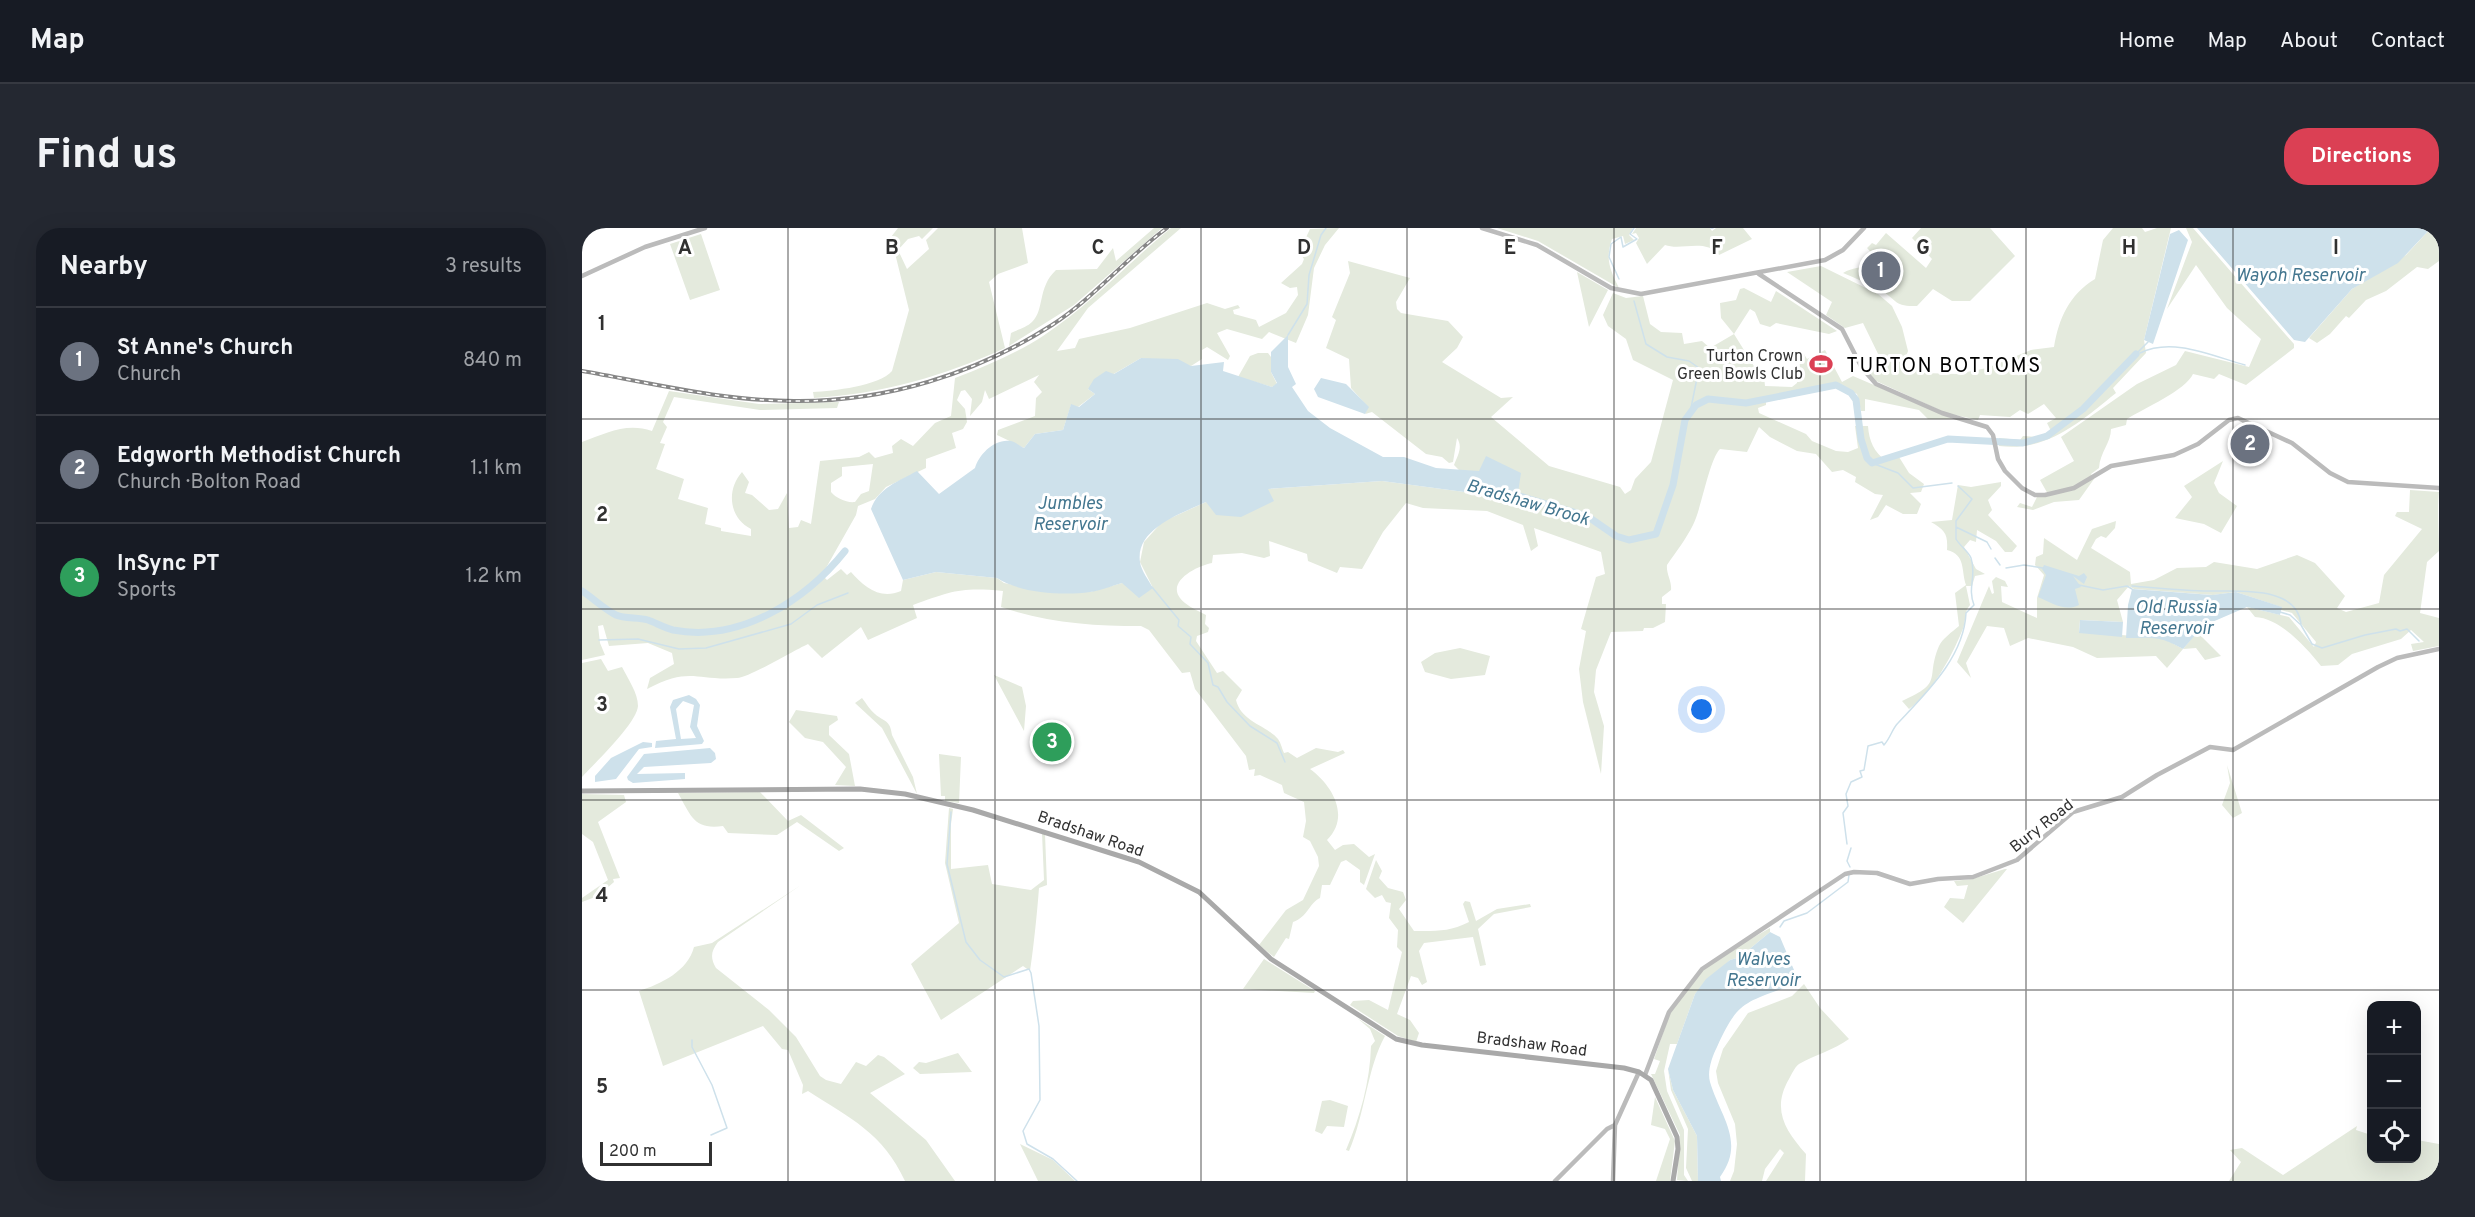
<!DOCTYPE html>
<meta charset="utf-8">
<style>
body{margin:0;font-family:Overpass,sans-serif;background:#242831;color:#f1f3f6}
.controls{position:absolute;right:18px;bottom:18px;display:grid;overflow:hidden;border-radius:12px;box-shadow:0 6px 24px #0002}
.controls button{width:54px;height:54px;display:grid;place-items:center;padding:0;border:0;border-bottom:2px solid #363941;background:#171b24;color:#f1f3f6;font:30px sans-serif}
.scale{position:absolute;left:18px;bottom:15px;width:112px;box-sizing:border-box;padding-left:6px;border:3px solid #313131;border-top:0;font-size:16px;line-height:21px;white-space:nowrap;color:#313131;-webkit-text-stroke:4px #fff;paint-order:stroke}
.you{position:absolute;left:1120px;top:482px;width:21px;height:21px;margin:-15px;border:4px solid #fff;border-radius:50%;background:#1a73e8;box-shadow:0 0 0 9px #1a73e833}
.badge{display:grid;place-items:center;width:39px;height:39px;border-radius:50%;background:#db4054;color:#fff;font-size:20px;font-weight:700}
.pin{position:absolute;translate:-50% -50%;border:3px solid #fff;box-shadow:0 2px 6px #0006}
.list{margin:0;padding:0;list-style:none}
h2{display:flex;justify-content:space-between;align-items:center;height:78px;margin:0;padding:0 24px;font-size:26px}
h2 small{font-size:20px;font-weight:400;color:#9ea1a6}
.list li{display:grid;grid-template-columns:39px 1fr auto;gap:18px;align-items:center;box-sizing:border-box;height:108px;padding:0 24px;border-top:2px solid #363941}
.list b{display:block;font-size:22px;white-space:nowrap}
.list p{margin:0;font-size:20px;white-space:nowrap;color:#9ea1a6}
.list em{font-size:20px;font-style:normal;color:#9ea1a6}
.icon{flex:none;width:33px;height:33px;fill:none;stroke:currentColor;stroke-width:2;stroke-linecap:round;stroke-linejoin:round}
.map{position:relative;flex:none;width:1857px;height:953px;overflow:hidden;border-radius:24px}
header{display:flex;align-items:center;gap:36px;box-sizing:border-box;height:84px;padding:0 30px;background:#171b24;border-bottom:2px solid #363941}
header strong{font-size:28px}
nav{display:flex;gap:33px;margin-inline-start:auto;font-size:21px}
.intro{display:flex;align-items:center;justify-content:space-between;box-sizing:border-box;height:144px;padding:0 36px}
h1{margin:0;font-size:42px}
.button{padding:15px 27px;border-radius:24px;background:#db4054;color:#fff;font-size:21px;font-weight:700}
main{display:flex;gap:36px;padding:0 36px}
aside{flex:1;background:#171b24;border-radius:24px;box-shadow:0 6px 24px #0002}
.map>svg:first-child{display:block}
.green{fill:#e4eadd;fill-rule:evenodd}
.water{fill:#cee1eb;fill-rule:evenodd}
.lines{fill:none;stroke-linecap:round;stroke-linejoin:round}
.stream{stroke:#cee1eb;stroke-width:1.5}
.river{stroke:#cee1eb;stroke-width:7}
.secondary{stroke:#bbb;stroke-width:4.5}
.primary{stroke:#a9a9a9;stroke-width:5}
.rail-casing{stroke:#868686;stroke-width:4}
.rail{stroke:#fff;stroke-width:1.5;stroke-dasharray:4.5;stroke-linecap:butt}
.grid{fill:none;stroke:#313131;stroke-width:1.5;stroke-opacity:0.55}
.labels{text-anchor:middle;stroke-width:6;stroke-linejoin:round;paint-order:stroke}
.poi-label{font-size:16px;fill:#313131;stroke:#fff;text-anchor:end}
.street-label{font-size:16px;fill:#313131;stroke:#fff}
.water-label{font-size:18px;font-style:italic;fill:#43768f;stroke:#fff}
.quarter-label{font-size:20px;letter-spacing:1.5px;fill:#000;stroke:#fff}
.grid-label{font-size:20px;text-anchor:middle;font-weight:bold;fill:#313131;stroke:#fff;stroke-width:6;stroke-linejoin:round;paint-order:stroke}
</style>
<header>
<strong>Map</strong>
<nav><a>Home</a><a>Map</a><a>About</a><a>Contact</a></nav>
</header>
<div class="intro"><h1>Find us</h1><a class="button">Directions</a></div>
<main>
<aside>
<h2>Nearby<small>3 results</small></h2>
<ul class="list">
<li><span class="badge" style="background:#6b7280">1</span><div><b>St Anne's Church</b><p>Church</p></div><em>840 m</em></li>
<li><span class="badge" style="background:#6b7280">2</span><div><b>Edgworth Methodist Church</b><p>Church · Bolton Road</p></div><em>1.1 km</em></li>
<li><span class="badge" style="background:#2e9e5b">3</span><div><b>InSync PT</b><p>Sports</p></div><em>1.2 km</em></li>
</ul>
</aside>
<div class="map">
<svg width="1857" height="953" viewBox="0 0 1857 953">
<rect width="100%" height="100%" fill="#fff"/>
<path class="green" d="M316,0H351L340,11L337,8L326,11L316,22L325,41L347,21L344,12L356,0H440L446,35L416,46L407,54L423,120C362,148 300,166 232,170L231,164C251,163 297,158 310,143L327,82L309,9Z
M572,0H580L492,77L427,118L429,105C435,102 445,99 450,94C463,81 455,60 474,42L515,41L531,20L534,33Z
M589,0H599L506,80L475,123L493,120L497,111L548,100L625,75L643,81L656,77L658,80L651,82L652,86L674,92L677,99L704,85L716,67L715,59L708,60L699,55L720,36L722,31L717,24L728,1L757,0L743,17L732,40L726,87L714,115L687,104L680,111L645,101L635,105L648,128L646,132L625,119L620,122V131L609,138L559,130L506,161L513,166L496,179L489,177L481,202L453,206L442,220L415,207L416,202L453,188L454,170L460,164L452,154L457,147L407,171L403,162L400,174L388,188L390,171L383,162L379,163L375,172L383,181L385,194L381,201L370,205L374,220L344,231V240L304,259L293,271L276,278L274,287L240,347L245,352L259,341L265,347L269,344C282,359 298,372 319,363L321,352L354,344L415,350L422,355L469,364H508L540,355L571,360L558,334L562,314L580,294L624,274L686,261L800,253L935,271L897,243H878L872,237C876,227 881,219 875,210L871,234L867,235L860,229L844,226L790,184L783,186L786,179L769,160L767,131L744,120L754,92L750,89L768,45L766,33L828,50L814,74L815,81L819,85L866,93L881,109L875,120L860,134L919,170L931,169L909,189L967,238L1038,259L1043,266L1049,262L1053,251L1069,234L1091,152L1051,132L1044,111L1026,98L1021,87L1031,65L1044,70L1061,68L1068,96L1079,104L1100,105L1102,116L1120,113L1128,120L1152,106L1139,90L1138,75L1154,72L1158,61L1162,60L1189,74L1194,63L1255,103L1247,106L1194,95L1188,99L1178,96L1173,84L1168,81L1152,106L1175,143L1182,149L1183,158L1210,159L1215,155L1219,128L1222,126L1225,131L1243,122L1260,154L1271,148L1371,191H1346L1337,182L1283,171V183H1279L1275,166L1254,155L1184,170V177L1176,180L1177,185L1224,206L1230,213L1254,223L1266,224L1276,220L1273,198H1286C1287,213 1292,224 1304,233L1317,229L1327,245L1342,256L1339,264L1328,265L1339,276L1335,286H1321L1304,277L1296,289L1288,292L1301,267L1293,266L1273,254L1274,249L1261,242L1250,244L1234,226L1215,223L1188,209L1177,199L1165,224L1138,221C1127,232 1120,279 1111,297C1104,311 1094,324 1085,337C1084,346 1090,353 1089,362L1080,369V376H1084L1083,394L1071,400H1062L1061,403L1029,404L1014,442L1012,464L1022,498L1019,546L1001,474L997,441L1004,403L999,401L1014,349L1023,346L1019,324L952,300L956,318L949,323L941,297L905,283L841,280L824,275L801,304L780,341L758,339L755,345L726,333L725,326L687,313L688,328L682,330L660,325L631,327L630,335C614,338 579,356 603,375C609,380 617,383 624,387L623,396L627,400L626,404L615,408L614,413L635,445L641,443L660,462L654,472C659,494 686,498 696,511C699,515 700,521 702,525L706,524L715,530L734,520L756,524L761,522L763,525L728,541C750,557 769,588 745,612L753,622L761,617L772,616L787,629L793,626L782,657L778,654V642L764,632L759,634L748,657H740L738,670C727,675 726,689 711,694L707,711L704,710L692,729L677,717L704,682L721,672L737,638L736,629L728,613L721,609L724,593L722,574L702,565L700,557L678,547L672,548L673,541L667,542L664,528L613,461L608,444L600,445L567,402L559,398C510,398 466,395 419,379L421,363C379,359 370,363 331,377L335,390L286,412L279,399L240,430L226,416C211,423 168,449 155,450C113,453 109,438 65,461L68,450L92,436L90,425L66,415L27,418L21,397L16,398L18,415L23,427L0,432V214C24,205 45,194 70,203L87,163L177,176L257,174L255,180L178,182L92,169L81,194L85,199L78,215L83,216L74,241L102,251L96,271L126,280L123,296L139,300V303L169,308V301C147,290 144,262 160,244L167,254L163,265L170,267L187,282L196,281L205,265L207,300L216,299L219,292L229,296L238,233L277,229L287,224L293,230L311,225L310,218L319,211L331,218L353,195L369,188L373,150C404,138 433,126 461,108C508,77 546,35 589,0ZM291,236L287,263L279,266L273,274C264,275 254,270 249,264V255L260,248V239Z
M915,0H1051L1047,7L1052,12L1043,16L1041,8L1030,11C1023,31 1028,42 1037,60L956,13Z
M1054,0H1128L1130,3L1134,0H1161L1170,11L1137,27C1124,10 1099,23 1083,17L1065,36L1054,15L1057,10L1054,5L1050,6Z
M1339,0H1408L1433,28L1388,73H1370L1351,61L1335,78C1311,79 1315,71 1297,61C1285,55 1273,50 1261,45C1271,39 1279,41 1287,35L1299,53L1309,46L1285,20L1290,15L1294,17L1304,5L1344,40L1350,31L1330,10Z
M1531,0H1560L1563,4L1575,0H1589L1562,112L1564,125L1531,160L1534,165C1498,194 1465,224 1417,218V210L1438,212L1441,208L1454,209L1469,203L1465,195L1474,190L1462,176L1446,186L1438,182L1428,189L1398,187L1396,192L1364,185L1292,152L1284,142L1300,134L1281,95L1263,100L1244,87L1250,74L1205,44L1239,38L1296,66L1310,78L1320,99L1326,123L1321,137L1343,145L1375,146L1405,140L1449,122L1472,119C1477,90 1487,67 1513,51L1521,12Z
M1604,0H1611L1704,107L1712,116V120L1664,157L1637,146L1632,151L1611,146C1604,162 1561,181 1545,191L1544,197L1529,201C1529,215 1518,224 1517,240L1509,246L1512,251L1497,272L1472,274L1451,282L1435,279L1438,275L1450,279L1455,269L1467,268L1458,252L1492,233L1479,209L1555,156L1594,137L1603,123L1667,139L1679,111L1645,80L1614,37L1585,81L1610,14Z
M1849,0H1857V33L1846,41L1835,39L1804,63L1784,72L1767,90L1764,88L1748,106L1735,115L1727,110L1770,61L1824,27Z
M119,6L138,62L108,72L88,16Z
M995,44L1026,62L1007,99Z
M676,125H686L689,129V144L695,156L690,159L656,149L668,128Z
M1661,193L1683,205L1668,233L1646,221Z
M1641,233L1632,255L1637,265L1655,278L1639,305L1622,296L1593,290L1610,269L1602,258Z
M1419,254V258L1406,272L1410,282L1406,287L1435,318L1430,324H1423L1414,313L1395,302L1394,314L1388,312L1382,319L1394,341L1403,346L1393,348L1390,358H1384L1388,377C1381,385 1385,393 1380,403C1369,430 1351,463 1327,481L1320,473C1363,454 1343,451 1357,418C1360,411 1370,404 1377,398L1373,365L1384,357C1379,342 1384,327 1365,322C1366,306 1363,302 1349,294L1370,292L1376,257L1389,259Z
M1828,262L1857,264C1855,281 1857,302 1857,323L1845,334L1838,385L1857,390V418L1831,423L1829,416L1842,414L1829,402L1819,411L1770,426L1756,437L1739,438C1724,419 1698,390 1673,389L1665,379L1707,389L1732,419L1734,414L1710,385L1699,382V379L1654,364L1631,367L1552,361L1547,358L1535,372L1541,394L1498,392L1497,404L1581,410L1601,421L1615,404L1639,428L1623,432L1614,420L1601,421L1585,440L1574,428L1515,430L1491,419L1446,410L1428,418L1422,400L1405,398L1384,435L1389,450L1375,434L1407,358L1410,366L1412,365L1410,353L1414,349L1423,353L1426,359L1419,358L1420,374L1455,390V370L1462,347L1453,337L1454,329L1461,326L1462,310L1495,332L1510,301L1534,293L1533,300L1524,310L1519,308L1514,311L1509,320L1548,344L1549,356L1572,352L1595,340L1624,339L1632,334L1675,341L1715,327L1733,335L1763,368L1755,380L1764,384L1797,375L1802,347L1840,301L1813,288L1815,284H1827Z
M878,420L908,428L903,447L869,451L843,444L839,434L853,425Z
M19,431L26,443L40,439C46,451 56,465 56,478C55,495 12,536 0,549V435Z
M412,447L440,459L444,478L442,503Z
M280,470C284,475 288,482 293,486C302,494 308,491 310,507L331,549L335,566L300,500L273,475Z
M214,482L255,488L256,492L247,498V507L267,526L273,558L253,557L264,539L241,514L223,510L207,494Z
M357,526L379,529L377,575L363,573V568H359Z
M1645,537L1660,585L1651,590L1640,577L1648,555Z
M178,564L206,593L219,587L262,620L257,623L215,594L195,607L146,605L141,598C112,602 109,588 96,565Z
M0,566L42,567L44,574L16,594L38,650L31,651L32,654L16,668L0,674V670L26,652L11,614L0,606Z
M367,580L371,581L369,596V641L406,637L410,656L449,662L462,652L460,605L463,606L465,657L457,660C455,686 452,715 448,743L441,738L359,792L329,736L377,695L363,635Z
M794,632L800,643L797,650L806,660L821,664L824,672L817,681L832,703C854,703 867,704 887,694L881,676L883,673L888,674L894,693L915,681L948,676L949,679L912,686L896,701L904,737L898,738L891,709L842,715L837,723L845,754L840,757L836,750L829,748L815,786L828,792L837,805L834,814L816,808L768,777L771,773L787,772L806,782L820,724L815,719L816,702L807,690L809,675L804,674L800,667L793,670L784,661Z
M1423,641H1425L1381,695L1362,679L1368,670L1382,671L1386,657L1375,658L1372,653L1390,651Z
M219,657L136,714C129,723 128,730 134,740L187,782L214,809L238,848L244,852L259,856L274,834L284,838L296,827L302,829L323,846L288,865L344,912L373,953H323C301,905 268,890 226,863L220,866L221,857L206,822L200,821L181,798L81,838L57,763C79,756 106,743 112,719L130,715Z
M1188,700V704L1158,729L1148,732L1113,766L1095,816H1088L1082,843L1085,863L1102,902V947L1106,953L1095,952L1098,907L1069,846H1073L1078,833L1072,831L1088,785L1121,742L1142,726Z
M682,731L733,763L732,765L661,761Z
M1222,756L1238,780L1267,811C1252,822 1233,827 1217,836C1212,840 1210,846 1207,851C1189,882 1204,903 1224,926L1223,953H1184L1202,925L1198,921L1183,941L1180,953H1148L1152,943L1155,916L1153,896L1136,855L1134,843L1141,821L1166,785L1210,768Z
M775,790L803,808C785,840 783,887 767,923L764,922C778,889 788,854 789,818L793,813L788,801Z
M376,825L390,844L338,846L331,840L337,834L344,835Z
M1086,841L1091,862L1115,908L1116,953H1110L1104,940L1106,901L1089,862Z
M1073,869L1093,913L1088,953H1074L1088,911L1083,901L1069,897Z
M748,872L766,878L762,899L745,898L740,906L733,903L740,873Z
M1775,898L1774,902L1789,907L1790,930H1834L1835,912L1857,916V953H1647L1659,934L1648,922L1660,920L1701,947Z
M438,916L471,932L493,953H456Z"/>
<path class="water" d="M1615,0H1849L1816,35L1770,61L1723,114L1712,112Z
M1597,2L1606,12L1571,116L1562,112L1588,6Z
M706,107V139L714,156L710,159L726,183L748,200L801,229H822L854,240L897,243L904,228L939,245L935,271L800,253L686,261L692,273L659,289L634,287L624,274C601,285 553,300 558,334C559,342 567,353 571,360L557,370L540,355C529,358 518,363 508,364C481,368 438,365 415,350L354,344L321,352L289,281C296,260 317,253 335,243L357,266L393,240C397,226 413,210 429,213C433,214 438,218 442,220L453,206L481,202L489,176L497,179L513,166L506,161L512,151L524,143L532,146L559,130L596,131L609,138L642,134L641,143L690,159L695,155L689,144V124Z
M739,150L764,156L787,179L783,186L736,169L732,161Z
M1462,337L1497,348L1502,345L1505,349L1502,356L1491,348L1499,359L1493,361L1497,377C1483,384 1470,375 1456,369L1464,347L1460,341Z
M1550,361L1630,367L1654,364L1700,379L1698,387L1665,379L1621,398L1601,421C1576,407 1571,410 1544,410L1546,377Z
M1498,392L1541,394L1540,409L1497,405Z
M107,467L114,471L118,477L115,498L122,513L120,516L73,520L74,513L94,511L88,479L91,472ZM101,473L112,477L108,499L114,510L99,511L94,481Z
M61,514L70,515V519L57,521L34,551L13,554V548L29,530Z
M128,520L133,525L134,531L129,535L62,539L55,546L103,545V551L51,555L46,552L45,549L62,526Z
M1188,704L1198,709L1212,742L1205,759C1161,775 1155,775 1135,819C1130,829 1125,843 1128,854C1138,888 1164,914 1138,949L1139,953H1116L1115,908L1091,862L1086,841L1113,766L1124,751L1148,732L1158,729Z"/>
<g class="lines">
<path class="stream" d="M1129,0H1131
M1037,51L1027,29L1029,16L1039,9L1041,19L1055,11L1048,6L1052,0
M1052,73L1064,116L1085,129L1107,133L1117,140L1108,185
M706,107L725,76L727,47L739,7L744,0
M1558,125C1591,109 1630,128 1663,137
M1554,126L1566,114
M1290,235L1316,245L1331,260L1370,255
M1376,258L1390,271L1374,293V299L1405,314L1409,321
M1413,330L1418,337
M1424,340L1442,337L1461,340
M1497,357L1521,362L1545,358L1550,361
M1550,358C1575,360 1601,363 1626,363C1652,364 1715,356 1719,396
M570,359L597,392L596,398L609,409L608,416L626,435L631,457L636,459L645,474L668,498L695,515L703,534
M1698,384L1708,387L1719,397L1730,416L1740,420L1783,407L1814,401L1818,403L1825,401L1837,413
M17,412L56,411L97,421L124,420L209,396L235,377L266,365
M369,584L365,636L384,714L398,732L422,749L447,741L449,745L457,798L458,872L441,903L445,916L471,931L495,953
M1265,616L1261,585L1266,578L1264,566L1269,554L1280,549L1278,543L1282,542L1286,518L1300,514L1302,517C1309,509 1310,501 1316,495C1345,464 1382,429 1384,385L1392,377C1385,359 1395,348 1389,330C1386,323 1378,318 1374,311V299
M1268,639L1265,633L1269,620
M1198,699L1202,693L1225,685L1266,654L1267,647
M110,812V819L130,857L145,900L129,907"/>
<path class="river" d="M927,265L1005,288L1034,308L1047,312L1074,306L1091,257L1103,192L1114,177L1126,171L1164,175L1254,157L1269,165L1274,172L1279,211L1285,230L1290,235L1366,211L1441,215L1465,208L1501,181L1554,126
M0,363C11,370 22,381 34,387C43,391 56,389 66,392C74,395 83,400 91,402C158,415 224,372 263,323"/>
<path class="secondary" d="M900,0L955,17L1029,60L1059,66L1243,32L1261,22L1282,0
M1177,46L1260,101L1280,140L1294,156L1360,185L1405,199L1411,207L1416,231L1423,243L1440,260L1453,267H1463L1492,260L1529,238L1592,227L1616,216L1647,192L1656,190L1710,215L1748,245L1766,254L1857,260
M0,48L63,19L123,0
M1063,847L1087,784L1120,741L1263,646L1272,644L1295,645L1328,656L1356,651L1391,649L1435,632L1491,584L1540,569L1575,547L1628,519L1651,522L1796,439L1815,430L1857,421
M973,953L1025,901L1033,897
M1031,953L1033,897L1057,844"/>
<path class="primary" d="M0,563L278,561L323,566L391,582L557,634L617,664L689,731L814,811L840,817L1042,840L1057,844L1069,852L1095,909L1096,921L1091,953"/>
<g class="rail-casing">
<path id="rail" d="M0,143C69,155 141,173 212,173C304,174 393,146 470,97C513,69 544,30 585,0"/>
</g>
<use href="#rail" class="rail"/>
</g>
<path class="grid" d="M206,0V953M413,0V953M619,0V953M825,0V953M1032,0V953M1238,0V953M1444,0V953M1651,0V953M0,191H1857M0,381H1857M0,572H1857M0,762H1857"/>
<defs>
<g id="stadium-bare" transform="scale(1.8)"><path d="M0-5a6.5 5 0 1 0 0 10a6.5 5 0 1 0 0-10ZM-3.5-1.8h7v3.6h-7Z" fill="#db4054" stroke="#fff" stroke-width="2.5" paint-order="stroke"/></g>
</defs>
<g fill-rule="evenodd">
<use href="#stadium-bare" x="1239" y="136"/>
</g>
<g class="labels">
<g class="poi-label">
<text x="1221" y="133">Turton Crown<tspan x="1221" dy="18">Green Bowls Club</tspan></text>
</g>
<g class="street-label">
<text transform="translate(1459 597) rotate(-38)" y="6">Bury Road</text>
<text transform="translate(509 605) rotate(19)" y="6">Bradshaw Road</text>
<text transform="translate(950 815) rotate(7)" y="6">Bradshaw Road</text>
</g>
<g class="water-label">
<text x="1718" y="53">Wayoh Reservoir</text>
<text transform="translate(946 274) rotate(16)" y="6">Bradshaw Brook</text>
<text x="488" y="281">Jumbles<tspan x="488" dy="21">Reservoir</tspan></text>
<text x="1594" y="385">Old Russia<tspan x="1594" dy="21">Reservoir</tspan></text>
<text x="1181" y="737">Walves<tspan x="1181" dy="21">Reservoir</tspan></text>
</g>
<g class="quarter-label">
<text x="1362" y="144">TURTON BOTTOMS</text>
</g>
</g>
<g class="grid-label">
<text x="103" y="26">A</text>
<text x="310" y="26">B</text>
<text x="516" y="26">C</text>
<text x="722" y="26">D</text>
<text x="928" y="26">E</text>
<text x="1135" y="26">F</text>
<text x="1341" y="26">G</text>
<text x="1547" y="26">H</text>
<text x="1754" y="26">I</text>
<text x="20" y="102">1</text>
<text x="20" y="293">2</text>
<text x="20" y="483">3</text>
<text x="20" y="674">4</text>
<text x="20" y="865">5</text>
</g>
</svg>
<div class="controls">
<button>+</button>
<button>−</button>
<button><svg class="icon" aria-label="locate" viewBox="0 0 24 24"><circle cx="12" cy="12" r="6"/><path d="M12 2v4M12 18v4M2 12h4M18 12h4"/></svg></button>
</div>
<div class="scale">200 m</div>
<div class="you"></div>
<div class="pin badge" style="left:1299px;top:43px;background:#6b7280">1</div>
<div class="pin badge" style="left:1668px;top:216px;background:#6b7280">2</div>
<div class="pin badge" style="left:470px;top:514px;background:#2e9e5b">3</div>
</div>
</main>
